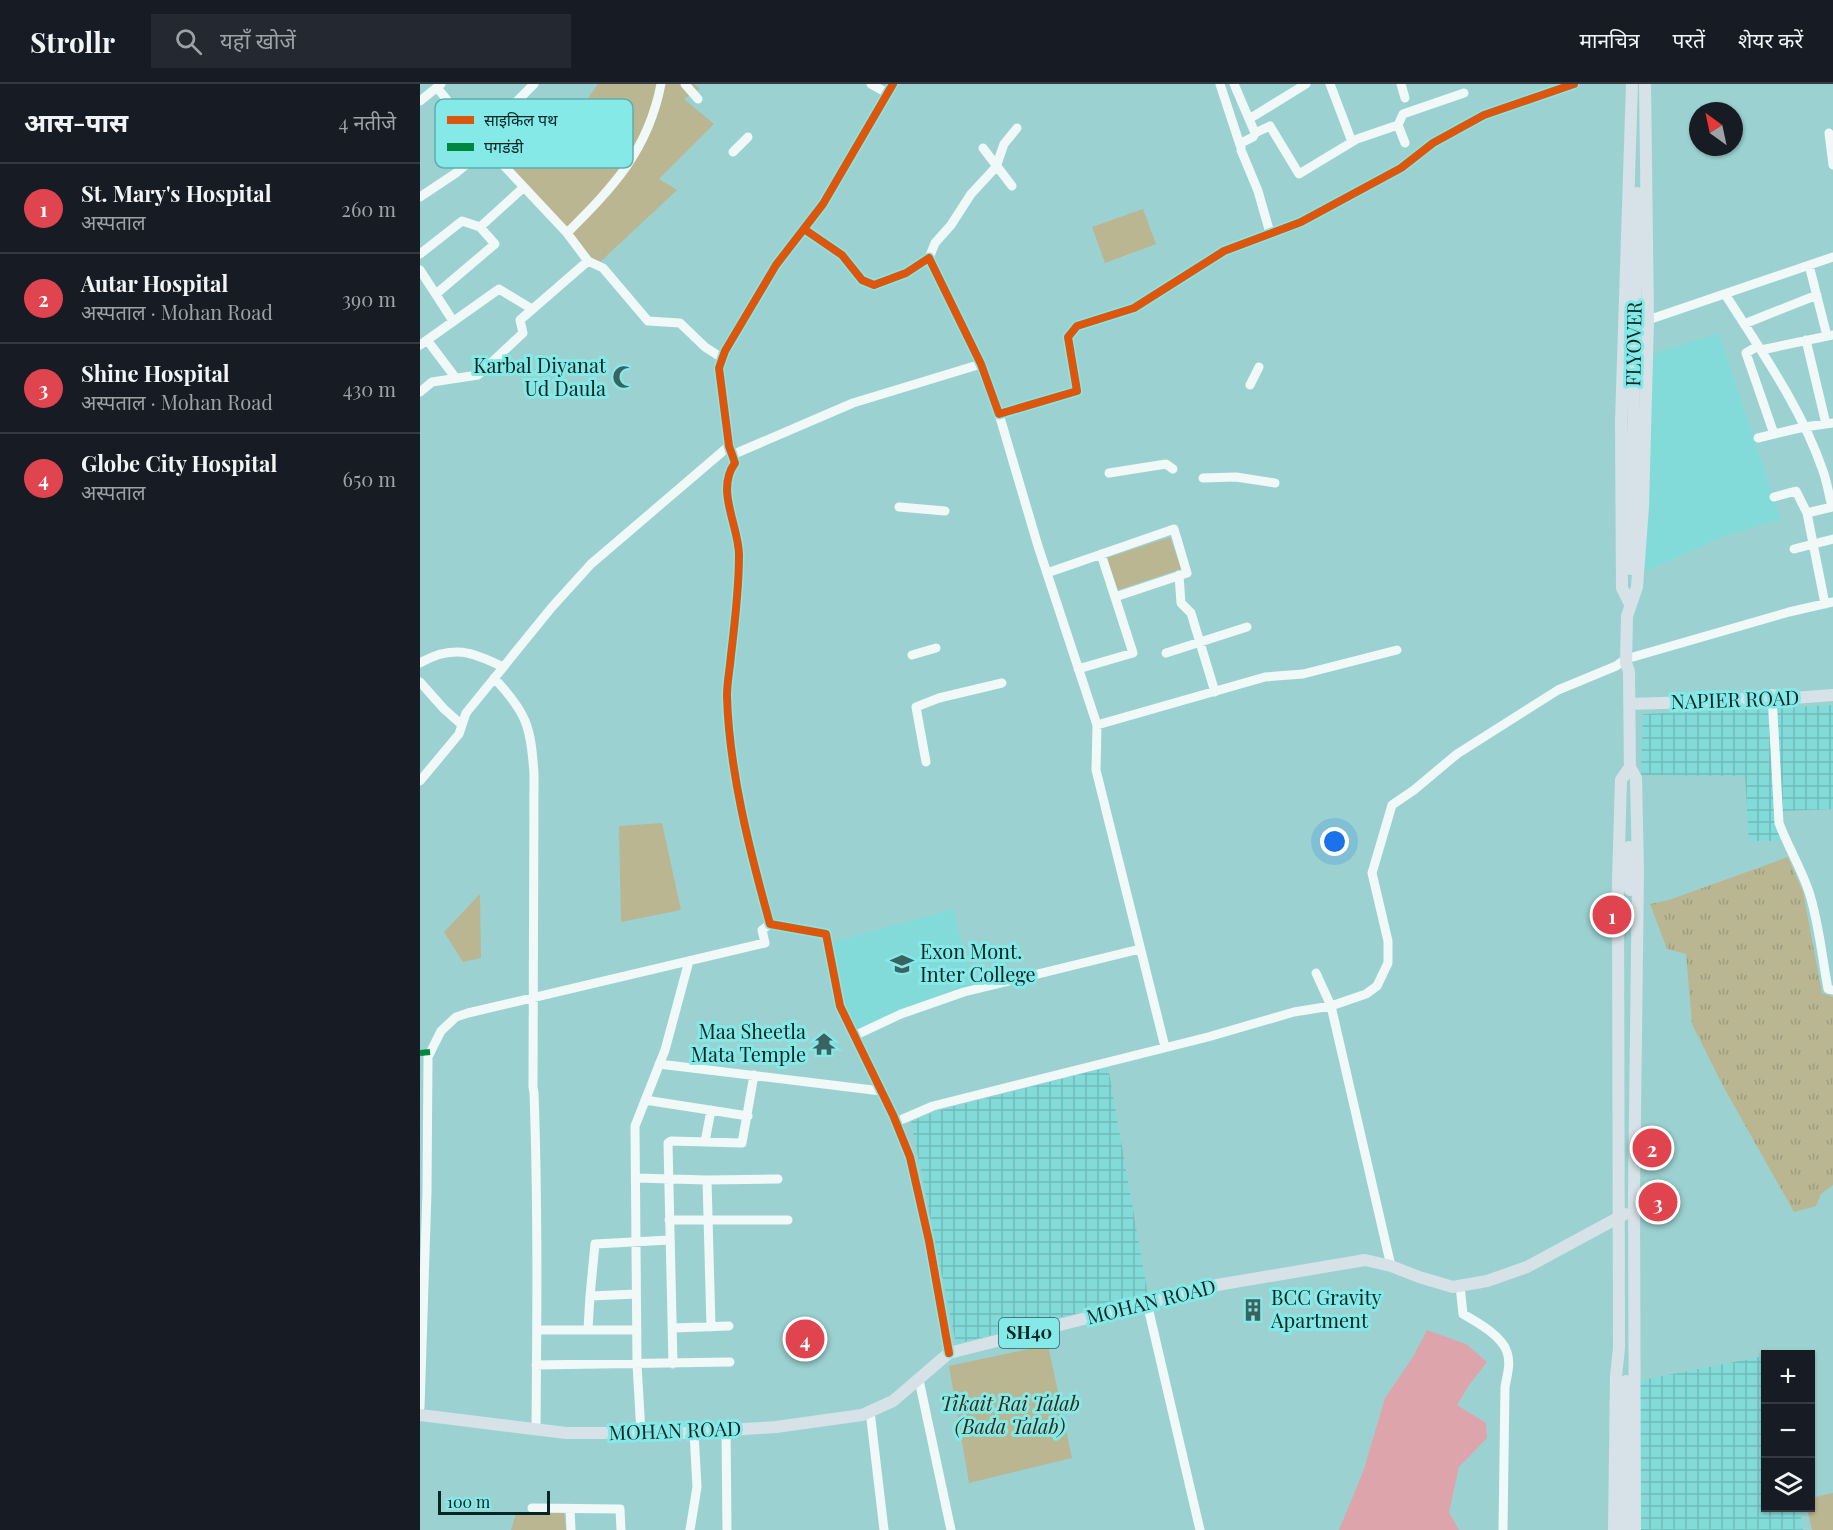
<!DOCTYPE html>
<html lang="hi">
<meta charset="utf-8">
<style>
body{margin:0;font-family:"Playfair Display","Noto Sans Devanagari",serif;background:#242831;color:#f1f3f6}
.controls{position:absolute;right:18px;bottom:18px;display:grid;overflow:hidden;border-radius:0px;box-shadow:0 2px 4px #0004}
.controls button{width:54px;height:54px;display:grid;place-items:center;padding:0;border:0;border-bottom:2px solid #363941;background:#171b24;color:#f1f3f6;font:30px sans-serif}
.compass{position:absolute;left:1269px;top:18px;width:54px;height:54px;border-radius:50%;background:#171b24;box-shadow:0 2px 4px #0004;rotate:327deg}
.scale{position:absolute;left:18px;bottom:15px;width:112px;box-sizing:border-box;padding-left:6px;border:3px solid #042625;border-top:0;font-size:16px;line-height:21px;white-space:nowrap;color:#042625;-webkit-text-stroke:4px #84e9e7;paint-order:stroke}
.you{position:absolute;left:915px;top:758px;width:21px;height:21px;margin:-15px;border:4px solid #fff;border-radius:50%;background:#1a73e8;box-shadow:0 0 0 9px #1a73e833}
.badge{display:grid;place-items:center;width:39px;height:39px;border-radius:50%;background:#8c9099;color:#fff;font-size:20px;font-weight:700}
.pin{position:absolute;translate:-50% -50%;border:3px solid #fff;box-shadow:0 2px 6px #0006}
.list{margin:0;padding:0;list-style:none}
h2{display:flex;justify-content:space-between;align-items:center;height:78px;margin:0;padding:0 24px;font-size:26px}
h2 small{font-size:20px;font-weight:400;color:#9ea1a6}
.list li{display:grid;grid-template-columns:39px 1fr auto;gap:18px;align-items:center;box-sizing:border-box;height:90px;padding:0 24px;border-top:2px solid #363941}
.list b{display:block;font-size:22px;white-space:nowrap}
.list p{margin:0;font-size:20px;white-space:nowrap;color:#9ea1a6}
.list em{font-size:20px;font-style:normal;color:#9ea1a6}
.icon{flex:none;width:33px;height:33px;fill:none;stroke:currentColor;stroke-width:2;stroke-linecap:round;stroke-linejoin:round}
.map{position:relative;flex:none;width:1413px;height:1446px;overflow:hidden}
header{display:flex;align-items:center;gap:36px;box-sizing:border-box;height:84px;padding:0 30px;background:#171b24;border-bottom:2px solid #363941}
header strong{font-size:28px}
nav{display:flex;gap:33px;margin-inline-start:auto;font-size:21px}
.search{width:420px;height:54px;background:#242831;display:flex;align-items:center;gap:15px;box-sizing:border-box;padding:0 21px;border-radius:0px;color:#9ea1a6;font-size:22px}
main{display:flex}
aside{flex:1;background:#171b24}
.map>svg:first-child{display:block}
.built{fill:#83dbd9}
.industrial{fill:url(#industrial-grid)}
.grass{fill:url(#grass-tufts)}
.park{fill:#b9b691}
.water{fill:#dea4ab}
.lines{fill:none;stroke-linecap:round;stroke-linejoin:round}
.minor{stroke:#f0f8f8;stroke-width:9}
.major{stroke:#d6e2e7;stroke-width:12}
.quiet{stroke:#00873e;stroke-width:6;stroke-dasharray:12 6;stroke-linecap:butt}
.cycleway-casing{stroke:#84e9e7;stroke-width:11}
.cycleway{stroke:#dd560d;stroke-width:8}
.labels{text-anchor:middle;stroke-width:6;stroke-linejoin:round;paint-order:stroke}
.shield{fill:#84e9e7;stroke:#2a605f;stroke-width:1.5}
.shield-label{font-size:18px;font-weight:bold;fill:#042625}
.street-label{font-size:20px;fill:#042625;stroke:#84e9e7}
.poi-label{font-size:20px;fill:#042625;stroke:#84e9e7;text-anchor:end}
.park-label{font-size:20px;font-style:italic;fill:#372915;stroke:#84e9e7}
.key{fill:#84e9e7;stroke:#5eaead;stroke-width:1.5}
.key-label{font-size:16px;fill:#042625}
</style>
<header>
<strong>Strollr</strong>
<div class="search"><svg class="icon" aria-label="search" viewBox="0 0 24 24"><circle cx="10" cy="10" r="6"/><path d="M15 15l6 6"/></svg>यहाँ खोजें</div>
<nav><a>मानचित्र</a><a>परतें</a><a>शेयर करें</a></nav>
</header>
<main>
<aside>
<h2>आस-पास<small>4 नतीजे</small></h2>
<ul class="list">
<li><span class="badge" style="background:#e0444e">1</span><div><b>St. Mary's Hospital</b><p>अस्पताल</p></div><em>260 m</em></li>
<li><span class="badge" style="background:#e0444e">2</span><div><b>Autar Hospital</b><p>अस्पताल · Mohan Road</p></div><em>390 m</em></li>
<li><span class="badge" style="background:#e0444e">3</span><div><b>Shine Hospital</b><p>अस्पताल · Mohan Road</p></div><em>430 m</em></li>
<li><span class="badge" style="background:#e0444e">4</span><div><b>Globe City Hospital</b><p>अस्पताल</p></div><em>650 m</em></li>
</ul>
</aside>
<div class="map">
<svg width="1413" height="1446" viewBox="0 0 1413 1446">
<defs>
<pattern id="industrial-grid" width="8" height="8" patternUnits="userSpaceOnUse" patternTransform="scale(1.5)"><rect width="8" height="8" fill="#83dbd9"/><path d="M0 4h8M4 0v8" fill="none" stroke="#70bcba"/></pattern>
<pattern id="grass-tufts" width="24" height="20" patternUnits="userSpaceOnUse" patternTransform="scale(1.5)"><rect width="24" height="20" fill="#b9b691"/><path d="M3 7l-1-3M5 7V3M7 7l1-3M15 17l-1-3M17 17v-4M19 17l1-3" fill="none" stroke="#9d9c7d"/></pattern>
</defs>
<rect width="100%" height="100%" fill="#9bd2d1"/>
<path class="built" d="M1299,249L1361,435L1304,452L1225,488L1229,271Z
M533,825L553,901L439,946L426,921L413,858Z"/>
<path class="industrial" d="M1413,621V725L1363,727L1362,757H1329L1325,692L1221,691L1223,630Z
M688,983L728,1211L536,1260L491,1038L517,1027Z
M1345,1272L1346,1424H1379L1383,1446H1219L1217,1297Z"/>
<path class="grass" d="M1368,773L1383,808L1402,909L1413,913V1101L1401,1110L1396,1122L1374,1128L1303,1002L1272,940L1266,870L1247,865L1230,820L1249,816Z"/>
<path class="park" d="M178,0H274L280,5L264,15L294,40L239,95L257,106L178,180L90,85L119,57L158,28Z
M723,125L736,160L685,179L672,143Z
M750,453L761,485L698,506L687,474Z
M242,739L261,826L201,838L199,742Z
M60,810L61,874L43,878L24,848Z
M628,1261L652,1374L549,1399L529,1282Z
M1413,1409V1446H1392L1387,1424H1390L1391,1414Z
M144,1428L146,1446H91L96,1430Z"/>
<path class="water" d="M1007,1246L1046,1260L1067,1278L1049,1301L1037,1321L1066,1339L1067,1354L1039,1383L1029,1428L1039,1446H919L943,1388L965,1314L993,1273Z"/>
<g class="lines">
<path class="minor" d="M19,0V6L56,52L147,149L168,177L183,184L228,237L260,239L285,263L302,274
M265,0L278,15
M451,0L467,9
M473,0L403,120L356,181L305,267L299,284L309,362L315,379C295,406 319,442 319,471C319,505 315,538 311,571C310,584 307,598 307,612C309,687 330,768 350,840L406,850L420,922L473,1031L490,1073L509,1157L529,1269
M800,0L820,61
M814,0L835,49L833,53L821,59V66L838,107L850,149
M910,0L932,58
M981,0L985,14
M0,17L21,0
M829,35L886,0
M835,49L850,42L879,90L937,55L978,41
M1409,49L1413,81
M56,52L85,29L114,0
M985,59L978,41L983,30L1044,9
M563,64L592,102
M313,68L328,53
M0,113L36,89L67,63
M60,143L104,103
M384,145L422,171L442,196L454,201L486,189L509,174L561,280L579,330L657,307L648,253L657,242L714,224L804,167L881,138L981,84L1013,59L1064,31L1154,0
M147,149C193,103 228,67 241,0
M0,170L42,137L60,143L75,160L16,210
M509,174L515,159L531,141L551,110L576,83L584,60L597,44
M1389,181L1407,252
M0,186L33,237
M1305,210C1341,267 1381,323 1403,387C1407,398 1409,411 1412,423L1387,429L1405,520
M1222,235L1228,236L1413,173
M1324,240L1397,211
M7,256L35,293
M1386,256L1406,340
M0,261L79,205L112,225
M1338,262L1326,269L1354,350
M1341,266L1413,251
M830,301L839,283
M0,308L12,298L58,291L103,249L100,236L168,177
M579,330L618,462L677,641L676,686L745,963
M1338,354L1384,343L1413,339
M312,371L433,319L561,280
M689,389L746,380L753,385
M783,394L816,393L855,399
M1354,413L1376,407L1387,429
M479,423L525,427
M1374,465L1413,455
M627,489L754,445L767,489L695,513
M759,491L761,519L771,529L795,608
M746,569L827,543
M492,571L516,564
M1213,573L1369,528L1413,518
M0,579C32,560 53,568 83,583
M658,585L713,569L681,470
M74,594C107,629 111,643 114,690L113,1003L114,1009C118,1121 117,1233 116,1345
M0,598L24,625L42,641
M1352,611L1359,739C1368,763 1381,784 1389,808C1399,839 1402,873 1408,905L1413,906
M677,641L845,593L883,590L977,566
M506,678L496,623L519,614L582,599
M0,697L39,650L46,629L132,523L171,480L309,362
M896,889L911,922L971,1182
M434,952L481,930L544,908L720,865
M239,980L461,1007
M225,1016L328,1032
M476,1038L513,1022L788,953L874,928L911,922L946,910L957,902L968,879V857L952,789L972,721L994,706L1037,670L1138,606L1196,582L1206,575
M285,1058L291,1026
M216,1094L287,1096L358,1095
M287,1096L291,1243
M249,1136H368
M1040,1202L1043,1230C1057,1238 1082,1252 1087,1268C1091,1280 1087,1291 1085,1303L1083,1446
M216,1210L170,1212L175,1160L250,1156
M727,1219L780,1446
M253,1244L309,1242
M168,1245L170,1212
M117,1246H217
M253,1280L248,1059L251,1057L322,1059L334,991
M116,1281L310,1278
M499,1296L531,1446
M0,1323L7,1108L8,973L21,947L36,933L48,929L345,859L342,846L350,840
M450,1327L464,1446
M306,1346L307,1446
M221,1349L217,1280L215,1042L245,966L269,877
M112,1424L200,1425L201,1446
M150,1425L151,1446
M270,1446L277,1403L274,1349"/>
<path class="major" d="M1211,485L1217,109
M1210,520L1202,504L1201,337L1212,0
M1209,620L1307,617L1352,611L1373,614L1413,611
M1210,689L1209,587L1206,579L1207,532L1217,503L1223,423L1228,236L1225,0
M1209,763L1210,806
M0,1331L146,1349H265L356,1343L442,1331L473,1317L529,1269L797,1201L945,1176L971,1182L999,1193L1033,1203L1067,1197L1107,1183L1205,1130
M1194,1446L1196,1292L1199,1264L1198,797L1201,696L1210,683L1216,694L1218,788L1214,1108L1215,1446
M1205,1446L1206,1297"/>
<path class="quiet" d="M0,969L10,968"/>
<g class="cycleway-casing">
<path id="cycleway" d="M473,0L403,120L356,181L305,267L299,284L309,362L315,379C295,406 319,442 319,471C319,505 315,538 311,571C310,584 307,598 307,612C309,687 330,768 350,840L406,850L420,922L473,1031L490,1073L509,1157L529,1269
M384,145L422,171L442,196L454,201L486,189L509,174L561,280L579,330L657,307L648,253L657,242L714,224L804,167L881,138L981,84L1013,59L1064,31L1154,0"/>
</g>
<use href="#cycleway" class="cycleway"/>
</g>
<defs>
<g id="mosque-bare" transform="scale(1.8)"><path d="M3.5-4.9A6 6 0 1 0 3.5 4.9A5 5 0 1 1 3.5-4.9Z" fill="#396261" stroke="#84e9e7" stroke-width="2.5" paint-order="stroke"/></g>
<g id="university-bare" transform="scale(1.8)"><path d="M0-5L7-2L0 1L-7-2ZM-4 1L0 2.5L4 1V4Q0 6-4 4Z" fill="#396261" stroke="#84e9e7" stroke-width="2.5" paint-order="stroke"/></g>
<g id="temple-bare" transform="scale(1.8)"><path d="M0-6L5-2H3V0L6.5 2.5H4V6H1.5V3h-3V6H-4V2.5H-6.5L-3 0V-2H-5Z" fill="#396261" stroke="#84e9e7" stroke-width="2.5" paint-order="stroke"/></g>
<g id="building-bare" transform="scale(1.8)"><path d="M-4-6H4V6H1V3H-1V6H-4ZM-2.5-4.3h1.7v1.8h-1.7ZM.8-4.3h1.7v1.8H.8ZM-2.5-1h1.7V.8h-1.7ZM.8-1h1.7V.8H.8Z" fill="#396261" stroke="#84e9e7" stroke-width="2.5" paint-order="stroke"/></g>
</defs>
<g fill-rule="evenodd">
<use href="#mosque-bare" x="204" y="293"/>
<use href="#university-bare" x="482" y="880"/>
<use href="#temple-bare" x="404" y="960"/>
<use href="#building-bare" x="833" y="1226"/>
</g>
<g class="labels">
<rect class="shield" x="579" y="1234" width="60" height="30" rx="4.5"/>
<g class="shield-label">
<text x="609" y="1255">SH40</text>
</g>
<g class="street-label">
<text transform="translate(1214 260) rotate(-89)" y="7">FLYOVER</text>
<text transform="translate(1315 616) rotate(-2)" y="7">NAPIER ROAD</text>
<text transform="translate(731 1218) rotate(-14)" y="7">MOHAN ROAD</text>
<text transform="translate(255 1347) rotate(-2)" y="7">MOHAN ROAD</text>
</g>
<g class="poi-label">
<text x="186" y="289">Karbal Diyanat<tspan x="186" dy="23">Ud Daula</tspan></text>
<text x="500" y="875" text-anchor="start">Exon Mont.<tspan x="500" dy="23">Inter College</tspan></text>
<text x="386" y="955">Maa Sheetla<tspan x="386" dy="23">Mata Temple</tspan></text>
<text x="851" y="1221" text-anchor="start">BCC Gravity<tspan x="851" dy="23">Apartment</tspan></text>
</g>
<g class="park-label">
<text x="590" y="1327">Tikait Rai Talab<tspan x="590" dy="23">(Bada Talab)</tspan></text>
</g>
</g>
<rect x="15" y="15" width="198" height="69" rx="9" class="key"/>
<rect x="27" y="32" width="27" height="8" fill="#dd560d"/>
<rect x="27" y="59" width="27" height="8" fill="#00873e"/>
<g class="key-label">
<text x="64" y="42">साइकिल पथ</text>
<text x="64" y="69">पगडंडी</text>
</g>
</svg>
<div class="controls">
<button>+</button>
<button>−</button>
<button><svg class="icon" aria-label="layers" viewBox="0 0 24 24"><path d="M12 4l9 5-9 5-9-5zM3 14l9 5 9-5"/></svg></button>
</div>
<svg class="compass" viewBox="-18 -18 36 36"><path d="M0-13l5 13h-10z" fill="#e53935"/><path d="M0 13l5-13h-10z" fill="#9ea1a6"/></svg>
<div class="scale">100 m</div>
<div class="you"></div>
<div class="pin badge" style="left:1192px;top:831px;background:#e0444e">1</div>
<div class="pin badge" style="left:1232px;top:1064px;background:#e0444e">2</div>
<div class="pin badge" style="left:1238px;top:1118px;background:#e0444e">3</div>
<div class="pin badge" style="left:385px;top:1255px;background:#e0444e">4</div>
</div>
</main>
